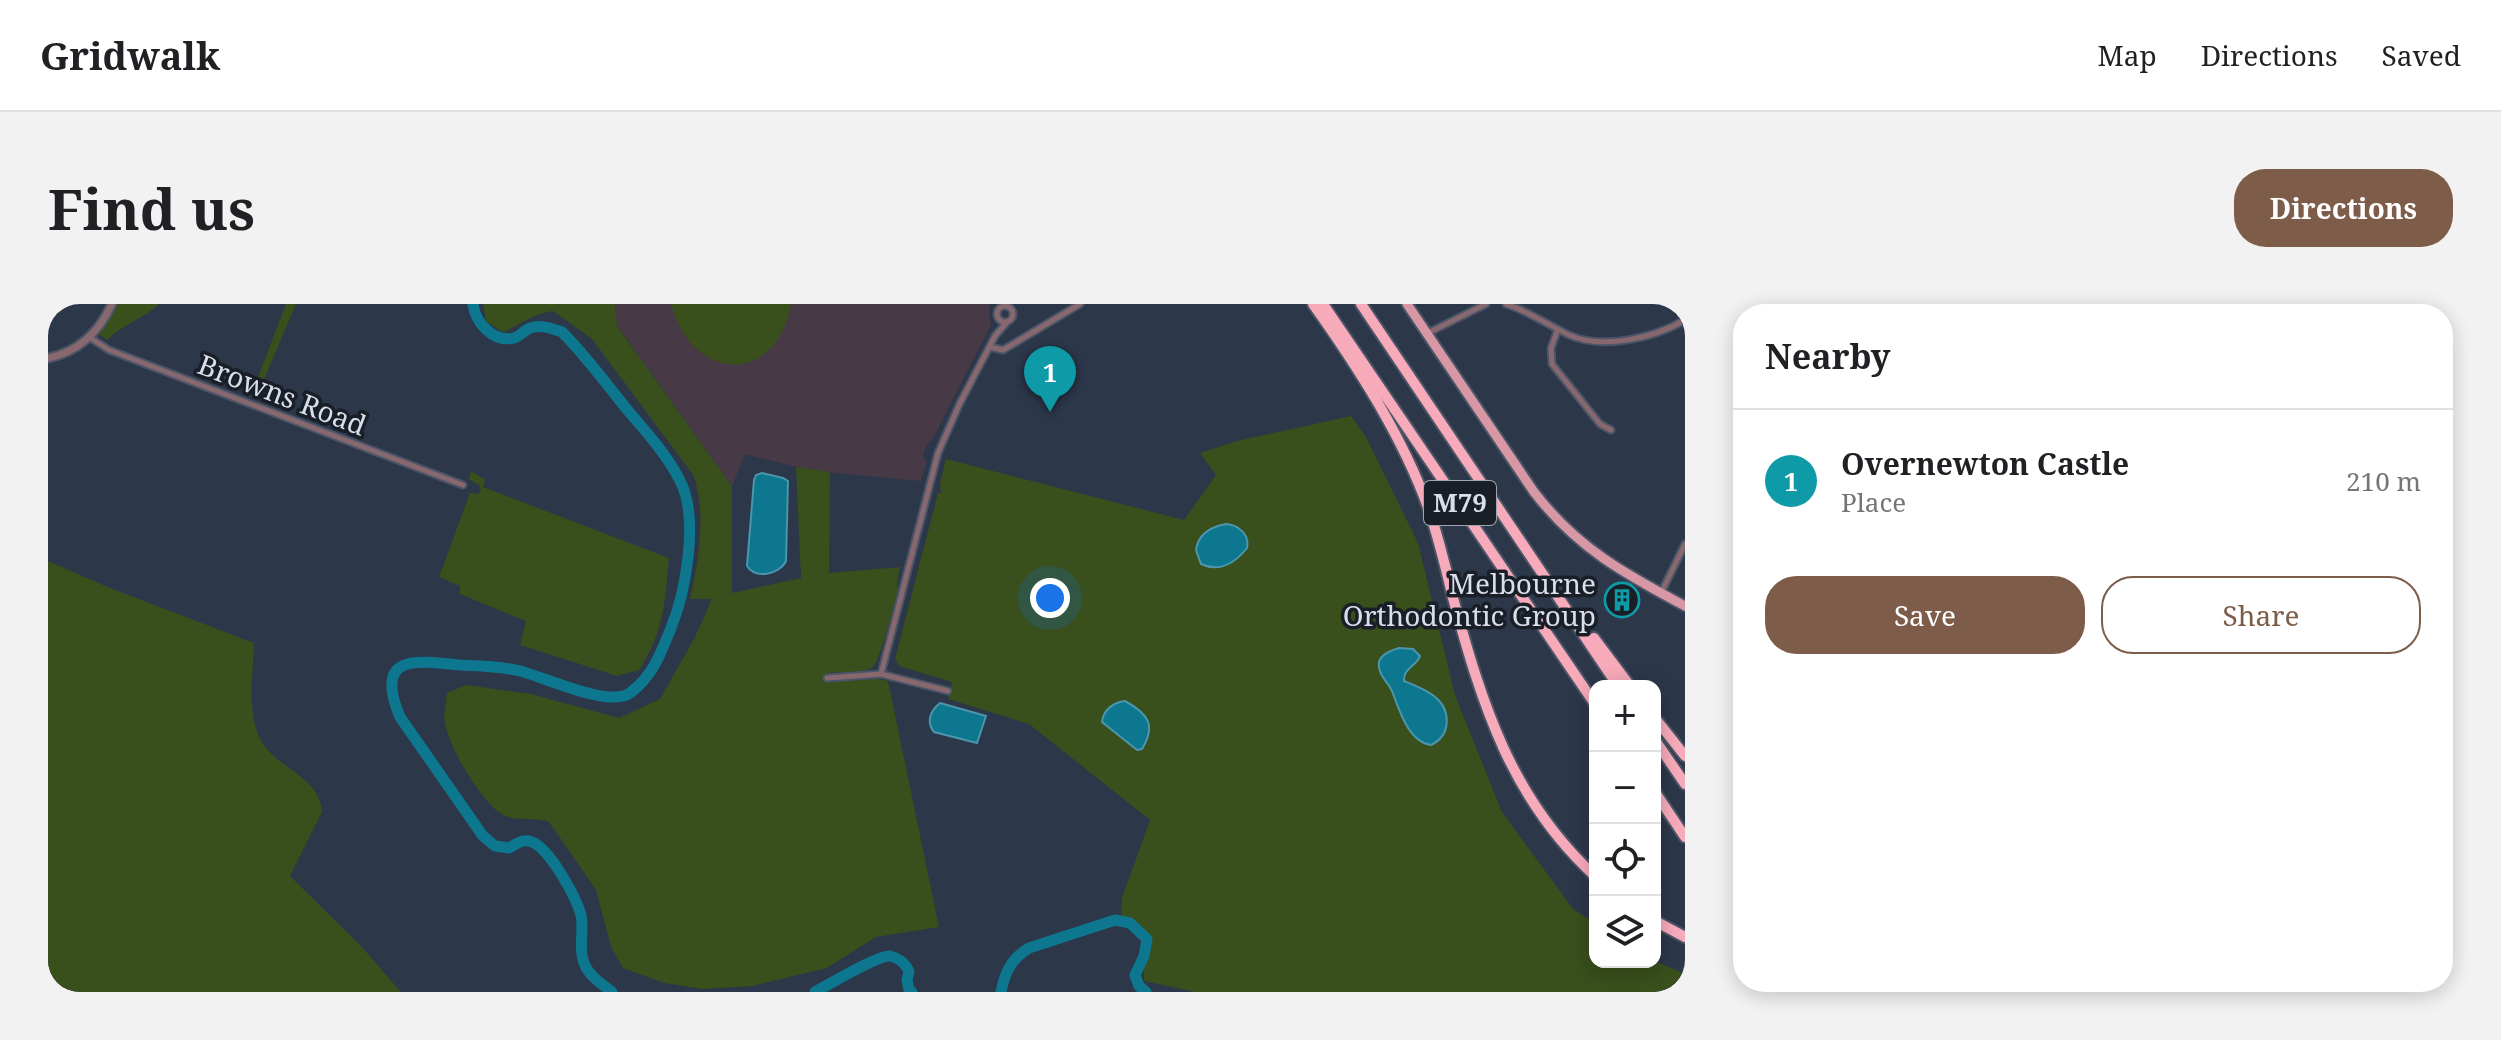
<!DOCTYPE html>
<meta charset="utf-8">
<style>
body{margin:0;font-family:"Noto Serif",serif;background:#f2f2f2;color:#202124}
.controls{position:absolute;right:24px;bottom:24px;display:grid;overflow:hidden;border-radius:16px;box-shadow:0 4px 20px #0003}
.controls button{width:72px;height:72px;display:grid;place-items:center;padding:0;border:0;border-bottom:2px solid #e0e0e0;background:#fff;color:#202124;font:40px sans-serif}
.you{position:absolute;left:1002px;top:294px;width:28px;height:28px;margin:-20px;border:6px solid #fff;border-radius:50%;background:#1a73e8;box-shadow:0 0 0 12px #1a73e833}
.badge{display:grid;place-items:center;width:52px;height:52px;border-radius:50%;background:#7d5c49;color:#fff;font-size:26px;font-weight:700}
.pin{position:absolute;translate:-50% -66px;filter:drop-shadow(0 2px 4px #0008)}
.pin::after{content:'';position:absolute;top:42px;width:28px;height:24px;background:inherit;clip-path:polygon(0 0,100% 0,50% 100%)}
.list{margin:0;padding:0;list-style:none}
h2{display:flex;justify-content:space-between;align-items:center;height:104px;margin:0;padding:0 32px;font-size:34px}
h2 small{font-size:26px;font-weight:400;color:#757577}
.list li{display:grid;grid-template-columns:52px 1fr auto;gap:24px;align-items:center;box-sizing:border-box;height:144px;padding:0 32px;border-top:2px solid #e0e0e0}
.list b{display:block;font-size:30px;white-space:nowrap}
.list p{margin:0;font-size:26px;white-space:nowrap;color:#757577}
.list em{font-size:26px;font-style:normal;color:#757577}
.actions{display:flex;gap:16px;padding:24px 32px}
.actions a{flex:1;padding:18px 0;border:2px solid #7d5c49;border-radius:32px;text-align:center;font-size:28px;color:#7d5c49}
.actions .main{background:#7d5c49;color:#fff}
.icon{flex:none;width:44px;height:44px;fill:none;stroke:currentColor;stroke-width:2;stroke-linecap:round;stroke-linejoin:round}
.map{position:relative;flex:none;width:1637px;height:688px;overflow:hidden;border-radius:32px}
header{display:flex;align-items:center;gap:48px;box-sizing:border-box;height:112px;padding:0 40px;background:#fff;border-bottom:2px solid #e0e0e0}
header strong{font-size:38px}
nav{display:flex;gap:44px;margin-inline-start:auto;font-size:28px}
.intro{display:flex;align-items:center;justify-content:space-between;box-sizing:border-box;height:192px;padding:0 48px}
h1{margin:0;font-size:56px}
.button{padding:20px 36px;border-radius:32px;background:#7d5c49;color:#fff;font-size:28px;font-weight:700}
main{display:flex;gap:48px;padding:0 48px}
aside{flex:1;background:#fff;border-radius:32px;box-shadow:0 4px 20px #0003}
.map>svg:first-child{display:block}
.education{fill:#483946}
.green{fill:#394f1c}
.water{fill:#0e7790;stroke:#4b96ab;stroke-width:2}
.lines{fill:none;stroke-linecap:round;stroke-linejoin:round}
.river{stroke:#0e7790;stroke-width:11}
.minor-casing{stroke:#4b5567;stroke-width:9}
.tertiary-casing{stroke:#4b5567;stroke-width:11}
.primary-casing{stroke:#4b5567;stroke-width:13}
.motorway-casing{stroke:#4b5567;stroke-width:14}
.minor{stroke:#88686f;stroke-width:5}
.tertiary{stroke:#88686f;stroke-width:7}
.primary{stroke:#d797a5;stroke-width:9}
.motorway{stroke:#f7aaba;stroke-width:10}
.labels{text-anchor:middle;stroke-width:7;stroke-linejoin:round;paint-order:stroke}
.shield{fill:#191e27;stroke:#9fa5b0;stroke-width:2}
.shield-label{font-size:26px;font-weight:bold;fill:#d8dfeb}
.street-label{font-size:28px;fill:#d8dfeb;stroke:#191e27}
.poi-label{font-size:28px;fill:#d8dfeb;stroke:#191e27;text-anchor:end}
</style>
<header>
<strong>Gridwalk</strong>
<nav><a>Map</a><a>Directions</a><a>Saved</a></nav>
</header>
<div class="intro"><h1>Find us</h1><a class="button">Directions</a></div>
<main>
<div class="map">
<svg width="1637" height="688" viewBox="0 0 1637 688">
<rect width="100%" height="100%" fill="#2c374a"/>
<path class="education" d="M567,0H942L941,8L943,21L885,134L878,142L875,153L879,157L873,177L766,167L697,150L684,182L569,21Z"/>
<path class="green" d="M70,0H111C95,15 75,20 59,36L51,30Z
M238,0H248L209,92L203,91Z
M435,0H567L569,22L684,182V289L753,274L748,163L782,168L781,269L852,263L849,279L850,285C847,298 832,359 824,364C816,369 789,368 779,369V378L830,375L840,377L891,623L828,633L779,664L704,682L655,685L616,679L575,664L563,643L548,586L501,518C486,512 467,519 452,509C432,495 402,445 397,420C395,411 398,398 399,389L418,381L483,390L571,414L612,395L646,335L664,295H642C651,255 658,211 646,172L544,35L505,7C486,9 472,21 455,28L438,17Z
M623,0H743C729,83 643,78 623,0Z
M1303,112L1318,133L1370,239L1407,391L1454,508L1525,605L1547,619V658L1607,657L1637,670V688H1147L1096,677L1095,625L1080,614L1073,616L1074,594L1102,516L981,420L900,395L904,378L851,362L847,355L890,189H893L892,179L898,155L1136,216L1168,171L1152,149L1189,137Z
M423,167L437,176L435,183L621,254C617,297 616,329 591,366L569,372L472,341L478,317L412,290V282L391,273L422,189L429,190L433,187L431,181L421,175Z
M0,257L62,284L206,339C205,369 199,404 211,433C225,464 272,471 274,508L242,572L313,642L353,688H0Z"/>
<path class="water" d="M714,169L735,174L740,177L738,257C732,270 708,276 699,262L706,176L708,171Z
M1178,220C1190,221 1202,230 1199,244C1187,259 1172,269 1153,260L1148,246C1150,230 1162,223 1178,220Z
M1351,344L1365,345L1372,352C1369,362 1355,364 1356,377C1366,381 1377,385 1386,392C1403,405 1404,431 1383,441C1360,438 1351,405 1344,387C1340,378 1329,370 1331,358C1333,350 1344,346 1351,344Z
M1077,397C1101,410 1108,422 1094,445L1089,446L1054,418C1055,406 1066,398 1077,397Z
M892,399L938,412L929,439L886,428C878,418 882,407 892,399Z"/>
<g class="lines">
<path class="river" d="M425,0C427,18 445,39 466,34C472,33 476,26 482,24C493,20 505,25 514,28C537,51 557,78 577,103C597,127 621,152 634,181C650,218 638,287 623,324C613,349 605,372 582,389C562,404 496,373 472,367C453,362 431,362 411,361C365,356 326,351 352,413L435,532L447,542L461,544C468,540 476,534 484,538C502,545 528,593 533,611C536,625 531,642 535,656C539,671 553,679 564,688
M767,688C780,681 830,651 842,652C851,654 857,659 861,667L859,676L861,686L864,688
M953,688C957,668 963,655 981,644L1067,616L1082,619L1099,635L1096,652L1087,671L1091,682L1098,688"/>
<g class="minor-casing">
<path id="minor" d="M1458,0C1480,7 1500,21 1521,31C1555,46 1606,34 1637,16
M949 10a8 8 0 1 1 16 0a8 8 0 1 1-16 0Z
M1510,25L1503,44L1504,60L1552,120L1563,126
M1380,29L1438,0
M41,33L61,46L415,181
M942,43L955,46L1032,0
M1613,289L1637,240
M833,370L890,149L912,99L947,32L959,18
M779,374L833,370L900,387"/>
</g>
<g class="tertiary-casing">
<path id="tertiary" d="M0,54C30,48 51,28 64,0"/>
</g>
<g class="primary-casing">
<path id="primary" d="M1359,0L1486,188C1529,244 1577,270 1637,302"/>
</g>
<g class="motorway-casing">
<path id="motorway" d="M1265,0C1310,63 1355,133 1381,206C1391,235 1398,265 1405,294C1434,400 1463,495 1547,572
M1275,0L1547,400
M1313,0L1570,382
M1546,334L1582,382
M1607,414L1637,452
M1607,436L1637,480
M1607,488L1637,533
M1607,617L1637,633"/>
</g>
<use href="#minor" class="minor"/>
<use href="#tertiary" class="tertiary"/>
<use href="#primary" class="primary"/>
<use href="#motorway" class="motorway"/>
</g>
<defs>
<g id="building-ring" transform="scale(1.8)"><circle r="9.5" fill="#191e27" stroke="#0f9aa8" stroke-width="1.5"/><path d="M-4-6H4V6H1V3H-1V6H-4ZM-2.5-4.3h1.7v1.8h-1.7ZM.8-4.3h1.7v1.8H.8ZM-2.5-1h1.7V.8h-1.7ZM.8-1h1.7V.8H.8Z" fill="#0f9aa8"/></g>
</defs>
<g fill-rule="evenodd">
<use href="#building-ring" x="1574" y="296"/>
</g>
<g class="labels">
<rect class="shield" x="1376" y="177" width="72" height="44" rx="6"/>
<g class="shield-label">
<text x="1412" y="208">M79</text>
</g>
<g class="street-label">
<text transform="translate(234 91) rotate(21)" y="10">Browns Road</text>
</g>
<g class="poi-label">
<text x="1548" y="290">Melbourne<tspan x="1548" dy="32">Orthodontic Group</tspan></text>
</g>
</g>
</svg>
<div class="controls">
<button>+</button>
<button>−</button>
<button><svg class="icon" aria-label="locate" viewBox="0 0 24 24"><circle cx="12" cy="12" r="6"/><path d="M12 2v4M12 18v4M2 12h4M18 12h4"/></svg></button>
<button><svg class="icon" aria-label="layers" viewBox="0 0 24 24"><path d="M12 4l9 5-9 5-9-5zM3 14l9 5 9-5"/></svg></button>
</div>
<div class="you"></div>
<div class="pin badge" style="left:1002px;top:108px;background:#0f9aa8">1</div>
</div>
<aside>
<h2>Nearby<small></small></h2>
<ul class="list">
<li><span class="badge" style="background:#0f9aa8">1</span><div><b>Overnewton Castle</b><p>Place</p></div><em>210 m</em></li>
</ul>
<div class="actions"><a class="main">Save</a><a>Share</a></div>
</aside>
</main>
